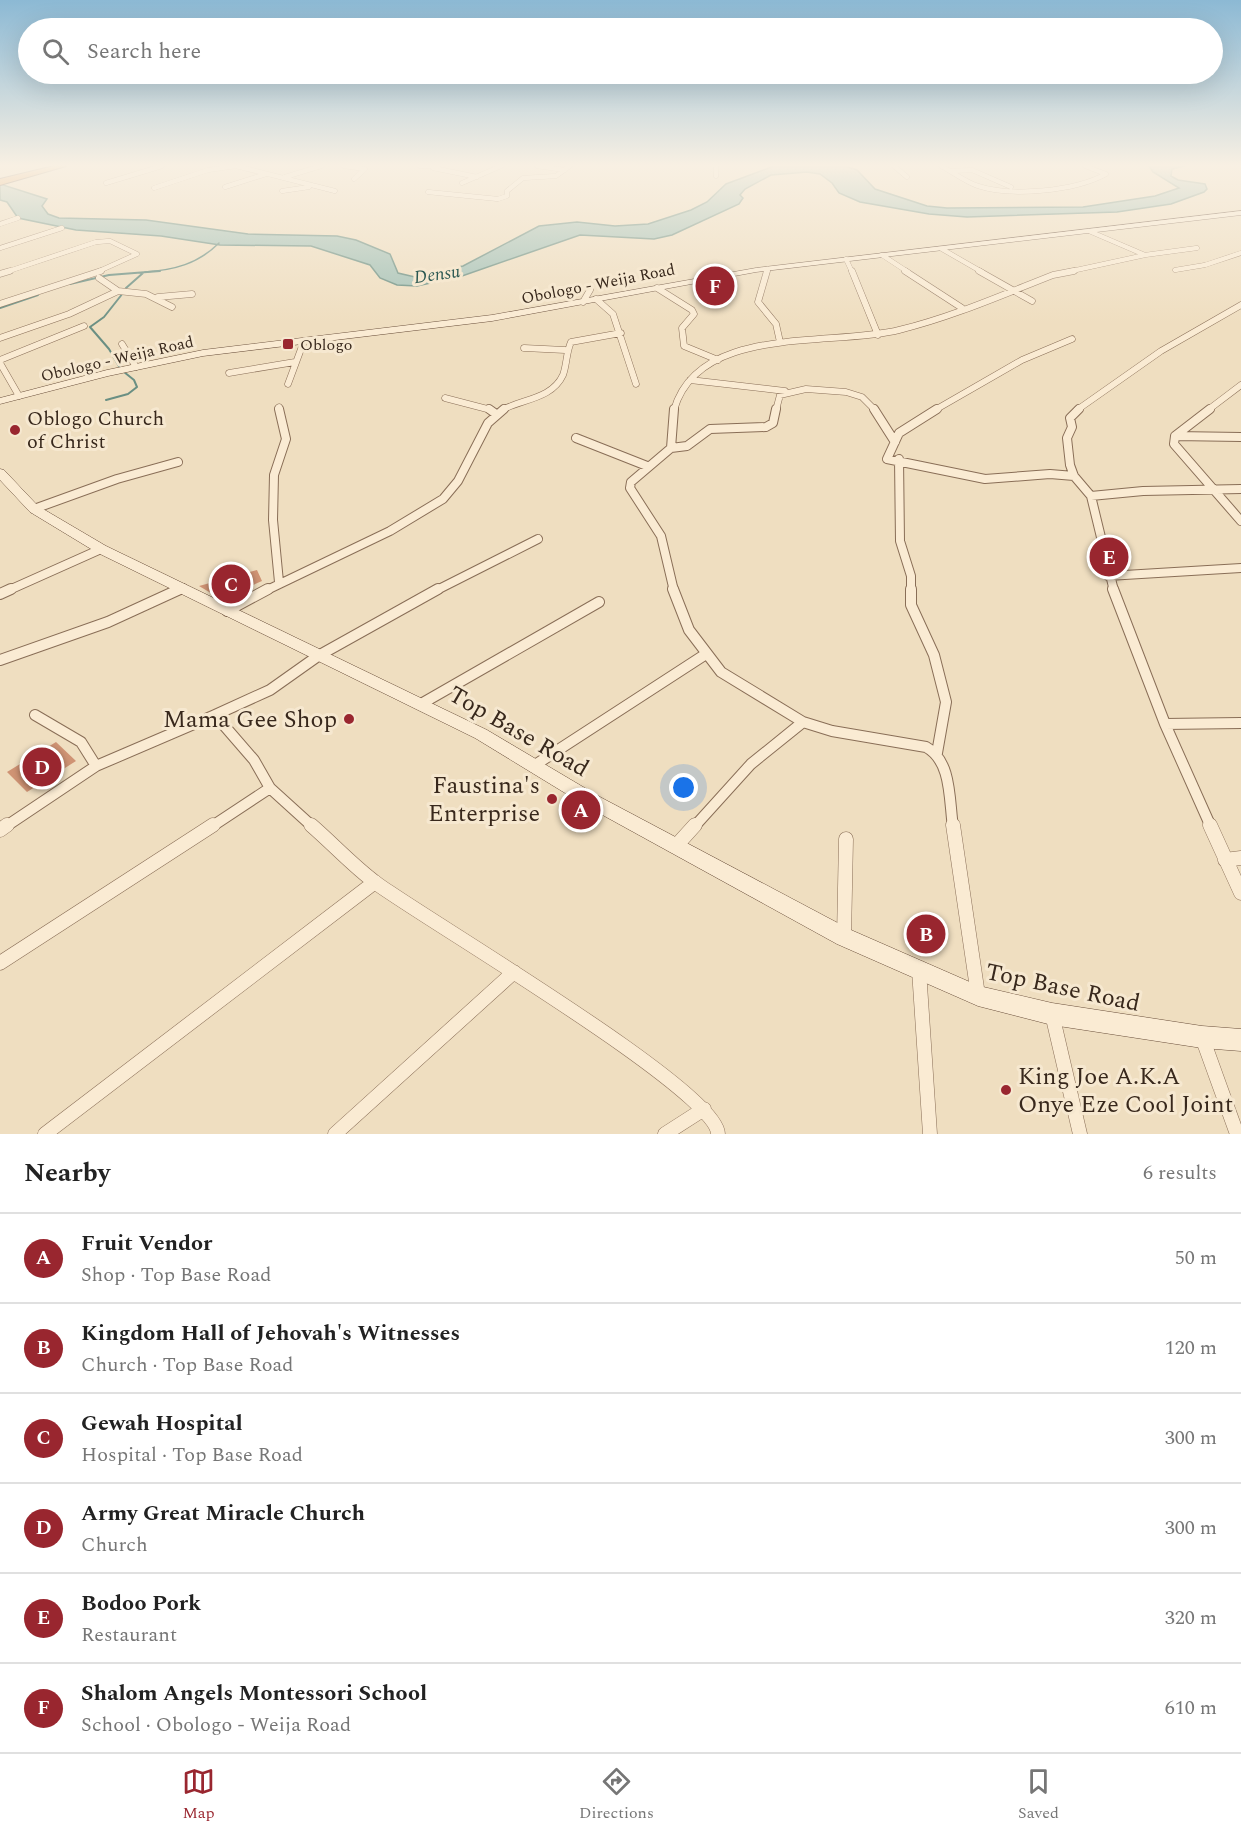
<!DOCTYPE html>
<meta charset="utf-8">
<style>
body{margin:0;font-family:Spectral,serif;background:#f6f6f6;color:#222}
.you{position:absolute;left:684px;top:788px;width:21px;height:21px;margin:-15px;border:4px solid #fff;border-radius:50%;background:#1a73e8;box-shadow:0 0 0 9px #1a73e833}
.badge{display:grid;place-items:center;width:39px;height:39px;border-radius:50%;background:#99262f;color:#fff;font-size:20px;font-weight:700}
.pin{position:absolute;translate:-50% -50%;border:3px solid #fff;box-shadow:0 2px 6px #0006}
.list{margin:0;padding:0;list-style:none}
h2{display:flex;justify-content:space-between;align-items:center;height:78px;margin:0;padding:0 24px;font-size:26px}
h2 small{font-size:20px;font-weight:400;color:#767676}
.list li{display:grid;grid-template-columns:39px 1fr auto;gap:18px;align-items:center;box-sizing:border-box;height:90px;padding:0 24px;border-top:2px solid #e0e0e0}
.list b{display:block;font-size:22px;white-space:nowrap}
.list p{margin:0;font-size:20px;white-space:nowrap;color:#767676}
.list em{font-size:20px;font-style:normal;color:#767676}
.icon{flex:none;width:33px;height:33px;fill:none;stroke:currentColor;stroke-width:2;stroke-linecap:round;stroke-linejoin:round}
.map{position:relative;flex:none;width:1241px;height:1134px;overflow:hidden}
.search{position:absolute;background:#fff;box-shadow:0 6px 24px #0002;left:18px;right:18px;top:18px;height:66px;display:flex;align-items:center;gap:15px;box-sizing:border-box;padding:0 21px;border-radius:33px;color:#767676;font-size:22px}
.sheet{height:618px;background:#fff}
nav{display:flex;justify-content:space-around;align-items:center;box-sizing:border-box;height:84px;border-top:2px solid #e0e0e0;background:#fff;font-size:16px;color:#767676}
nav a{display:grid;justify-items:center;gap:3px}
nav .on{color:#99262f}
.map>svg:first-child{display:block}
.water{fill:#a3c1b6;stroke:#6a8f83;stroke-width:1.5}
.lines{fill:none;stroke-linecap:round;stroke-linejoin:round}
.stream-far1{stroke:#6a8f83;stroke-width:1.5}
.stream{stroke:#6a8f83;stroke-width:2}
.building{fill:#cf9374}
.street-far4-casing{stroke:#896e57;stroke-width:5}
.street-far3-casing{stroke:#896e57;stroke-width:7}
.street-far2-casing{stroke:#896e57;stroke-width:10}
.street-far1-casing{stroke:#896e57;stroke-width:12}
.street-casing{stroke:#896e57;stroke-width:15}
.secondary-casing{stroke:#6a4f3b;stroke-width:1}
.highway-casing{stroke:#563d2c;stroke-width:2}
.street-far4{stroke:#faebd3;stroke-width:4.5}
.street-far3{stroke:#faebd3;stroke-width:6}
.street-far2{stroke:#faebd3;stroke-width:8}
.street-far1{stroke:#faebd3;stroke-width:10}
.street{stroke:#faebd3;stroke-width:14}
.secondary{fill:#faebd3;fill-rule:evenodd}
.highway{fill:#e2964d;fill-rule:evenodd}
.poi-dot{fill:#99262f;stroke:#f6e8d0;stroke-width:2}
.labels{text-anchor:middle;stroke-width:6;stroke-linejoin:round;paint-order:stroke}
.far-street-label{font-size:16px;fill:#38281c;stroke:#f6e8d0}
.far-poi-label{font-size:16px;fill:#38281c;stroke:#f6e8d0;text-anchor:start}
.far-water-label{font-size:18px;font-style:italic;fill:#2b5852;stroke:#f6e8d0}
.poi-label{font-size:20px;fill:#38281c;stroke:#f6e8d0;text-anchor:start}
.near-poi-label{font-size:24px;fill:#38281c;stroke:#f6e8d0;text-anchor:end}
.near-street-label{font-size:24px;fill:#38281c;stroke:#f6e8d0}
</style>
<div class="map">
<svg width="1241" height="1134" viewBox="0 0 1241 1134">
<rect width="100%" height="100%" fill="#efdec0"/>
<path class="water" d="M774,166H845L857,170L875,189L927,206L947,208L1083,207L1155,196L1179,188L1153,172L1149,166H1184L1172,169L1171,176L1178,180L1205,184L1207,189L1204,192L1171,204L1117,212L967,217L929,214L860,202L839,193L832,183L820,174L807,172L771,175L745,189L740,195L743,198L739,204L672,235L654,239L580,235L462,276L417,286L397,285L380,278L370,265L311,246L220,245L161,236L76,230L18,218L7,202L0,200V184L47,199L42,206L48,214L59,218L146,220L248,234L337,236L356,240L390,254L398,273L415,277L463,266L539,226L577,222L615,226L648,224L691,210L707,202L726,184Z"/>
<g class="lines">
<path class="stream-far1" d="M145,272C174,270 198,264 219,243"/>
<path class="stream" d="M70,284L109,275L160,271
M126,288L143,273
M0,308L38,295
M120,368L109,349L90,327L104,317L123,293
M106,400L128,394L137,387L134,380L124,372"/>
</g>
<path class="building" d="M257,570L262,581L221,599L199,586Z
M56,742L76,761L27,792L7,772Z"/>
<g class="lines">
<g class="street-far4-casing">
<path id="street-far4" d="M344,166L365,169L354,179
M420,166H438
M537,166L565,170
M716,166V176
M894,166L907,177
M941,166C953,172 965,182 978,186C1012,197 1075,191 1106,174L1085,166
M433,168L477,177
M951,171L972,170L1011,187
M285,177L321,166
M106,183L162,166
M462,183L501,166
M225,187L266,174
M154,188L208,170L236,166L335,191
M282,191L309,187
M428,192L498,199L507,196V191L523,178L556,176L570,166
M0,224L18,218
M1089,231L1145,255L1197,248
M0,248L62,228
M942,249L982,272
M882,255L908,272
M846,259L852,272
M1175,270L1205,265L1241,253
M6,272L96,242L110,241L137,254L97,272
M766,272L767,269
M1067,272L1145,255"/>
</g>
<g class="street-far3-casing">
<path id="street-far3" d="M767,271L758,302L776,324L780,342
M852,271L878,335
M905,271L962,308
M979,271L1032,301
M0,274L10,271
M657,288L692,310L694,314L682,328L684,346L718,360
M118,291L146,294L172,307
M158,297L192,294
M596,299L613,314L636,384
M583,302L590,290
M0,304L101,271
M0,338L69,314L118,291L99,278
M122,344L136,367
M524,348L565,350
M0,360L84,326
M0,363L19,396
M229,373L295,362
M690,380L785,391
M288,384L304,341
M445,398L491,410
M279,407L280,410
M502,410C522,399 552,399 563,375C567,364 566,353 571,342L621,333
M674,410C698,324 831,347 899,330C952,317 1002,295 1053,275L1074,271
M776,410L780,395L806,389L846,392L862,397L875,410
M935,410L1022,360L1072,339
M1077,410L1161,351L1241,305
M1208,410L1241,385"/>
</g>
<g class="street-far2-casing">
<path id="street-far2" d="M489,409L496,414
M874,409L895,442
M937,409L899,433L887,459L985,479L1050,474L1074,476
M1079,409L1070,418L1072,427L1067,438L1070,465L1074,476L1091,496L1114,591
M1210,409L1175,436L1174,444L1241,521
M1175,436L1241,437
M576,438L647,466
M671,448L687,446L710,429L766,427L773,423L776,409
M899,459L900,541L911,576V591
M1091,496L1143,491L1241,489
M34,509L117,479L178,462
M1108,576L1241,568
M279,582L273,520L274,475L286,439L279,409
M7,591L101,549
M177,591L183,588
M265,591L390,531L443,499L458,481L488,423L504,409
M435,591L538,539
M674,591L661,536L630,488L631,482L671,448L674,409"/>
</g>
<g class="street-far1-casing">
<path id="street-far1" d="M673,589L689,630L721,672L803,722L832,731L926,747C952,761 949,800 953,827
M911,589V605L934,655L946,702L937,753
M1113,589L1165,724L1211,827
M0,594L11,589
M227,611L268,589
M0,660L108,622L180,589
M421,704L599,602
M35,715L81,742L96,766
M1165,724L1241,723
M535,765L706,654
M5,827L96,766L215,715
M211,827L270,788
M313,827L270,788L254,760L215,715L270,690L318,656L438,589
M694,827L751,764L803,722"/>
</g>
<g class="street-casing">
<path id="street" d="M311,825C333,844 353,866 376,883C423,918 718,1091 718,1134
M953,825L978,995
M1210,825L1241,893
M0,830L7,825
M676,846L695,825
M1225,860L1241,858
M844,937L846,839
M0,963L213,825
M919,970L930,1134
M1052,1014L1080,1134
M1202,1037L1237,1134
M45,1134L375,882
M335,1134L514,972
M665,1134L704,1109"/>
</g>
<g class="secondary-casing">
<path id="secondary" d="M1241,211V215L756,272L492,321L203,356L108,376L0,404V398L107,370L203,350L492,315L756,268Z
M0,469L4,470L38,506L106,546L487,730L600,797L851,930L979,986L1052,1003L1202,1026L1241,1029V1051L1202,1048L1052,1025L978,1006L837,944L588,807L475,738L96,552L30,512L0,480Z"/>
</g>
<g class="highway-casing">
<path id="highway" d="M54,166H66L0,185V179Z"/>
</g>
<use href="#street-far4" class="street-far4"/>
<use href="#street-far3" class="street-far3"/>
<use href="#street-far2" class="street-far2"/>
<use href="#street-far1" class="street-far1"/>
<use href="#street" class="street"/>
<use href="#secondary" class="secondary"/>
<use href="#highway" class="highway"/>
</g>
<linearGradient id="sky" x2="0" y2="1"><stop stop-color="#8cb9d4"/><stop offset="0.51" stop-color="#f8f0e3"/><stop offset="1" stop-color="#f8f0e3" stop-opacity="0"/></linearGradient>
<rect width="1241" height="324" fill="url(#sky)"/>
<g class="poi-dot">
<rect x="282" y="338" width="12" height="12" rx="3"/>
<circle cx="15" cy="430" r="6"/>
<circle cx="349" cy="719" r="6"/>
<circle cx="552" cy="799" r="6"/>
<circle cx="1006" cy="1090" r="6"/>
</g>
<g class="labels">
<g class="far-street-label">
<text transform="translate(598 283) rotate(-11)" y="6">Obologo - Weija Road</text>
<text transform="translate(117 358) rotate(-13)" y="6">Obologo - Weija Road</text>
</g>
<g class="far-poi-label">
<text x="300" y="350">Oblogo</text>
</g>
<g class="far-water-label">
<text transform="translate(437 274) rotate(-8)" y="6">Densu</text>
</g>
<g class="poi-label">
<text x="27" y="425">Oblogo Church<tspan x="27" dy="23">of Christ</tspan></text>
</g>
<g class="near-poi-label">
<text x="337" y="727">Mama Gee Shop</text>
<text x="540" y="793">Faustina's<tspan x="540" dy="28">Enterprise</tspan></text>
<text x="1018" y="1084" text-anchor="start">King Joe A.K.A<tspan x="1018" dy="28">Onye Eze Cool Joint</tspan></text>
</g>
<g class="near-street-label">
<text transform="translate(519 731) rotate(30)" y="8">Top Base Road</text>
<text transform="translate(1063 987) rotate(12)" y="8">Top Base Road</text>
</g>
</g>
</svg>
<div class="you"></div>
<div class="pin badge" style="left:581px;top:810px">A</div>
<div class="pin badge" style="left:926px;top:934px">B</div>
<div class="pin badge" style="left:231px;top:584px">C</div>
<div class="pin badge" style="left:42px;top:767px">D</div>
<div class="pin badge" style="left:1109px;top:557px">E</div>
<div class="pin badge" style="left:715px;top:286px">F</div>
<div class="search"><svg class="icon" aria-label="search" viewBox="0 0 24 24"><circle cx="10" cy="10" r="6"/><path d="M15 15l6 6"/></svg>Search here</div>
</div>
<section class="sheet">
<h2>Nearby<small>6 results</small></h2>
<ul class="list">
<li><span class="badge">A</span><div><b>Fruit Vendor</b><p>Shop · Top Base Road</p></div><em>50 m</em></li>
<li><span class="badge">B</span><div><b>Kingdom Hall of Jehovah's Witnesses</b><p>Church · Top Base Road</p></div><em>120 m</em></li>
<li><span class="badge">C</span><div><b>Gewah Hospital</b><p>Hospital · Top Base Road</p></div><em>300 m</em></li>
<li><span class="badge">D</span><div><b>Army Great Miracle Church</b><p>Church</p></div><em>300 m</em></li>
<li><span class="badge">E</span><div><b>Bodoo Pork</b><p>Restaurant</p></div><em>320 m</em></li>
<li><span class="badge">F</span><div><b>Shalom Angels Montessori School</b><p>School · Obologo - Weija Road</p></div><em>610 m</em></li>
</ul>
</section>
<nav>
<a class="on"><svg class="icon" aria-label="map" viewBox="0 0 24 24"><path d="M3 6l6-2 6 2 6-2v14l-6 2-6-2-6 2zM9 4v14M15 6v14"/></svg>Map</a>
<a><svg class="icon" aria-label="directions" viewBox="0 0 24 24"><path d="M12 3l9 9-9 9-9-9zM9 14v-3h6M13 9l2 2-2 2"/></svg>Directions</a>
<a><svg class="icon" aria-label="saved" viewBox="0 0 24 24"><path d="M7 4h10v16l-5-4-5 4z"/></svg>Saved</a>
</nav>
